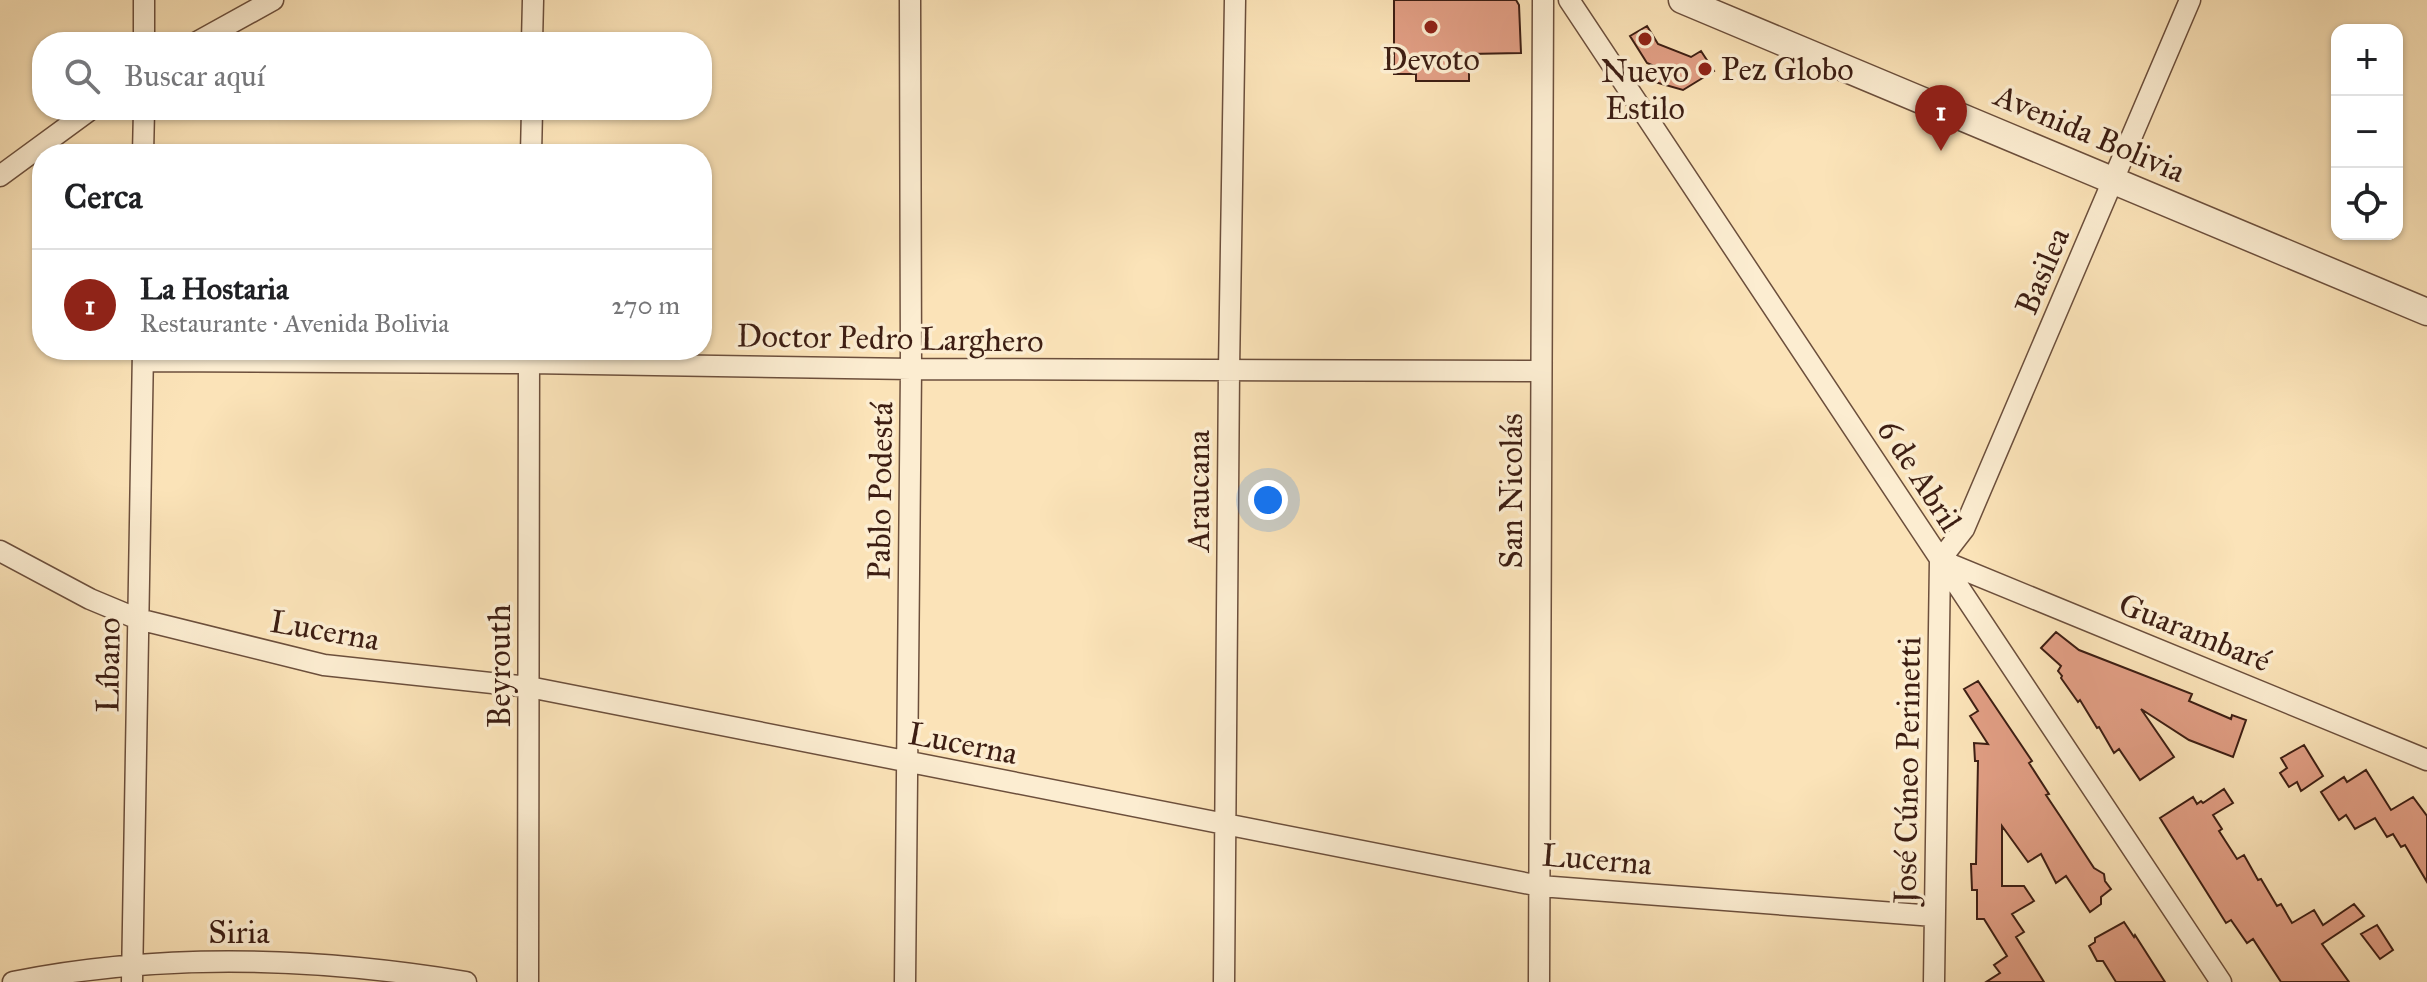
<!DOCTYPE html>
<html lang="es">
<meta charset="utf-8">
<style>
body{margin:0;font-family:"IM FELL Great Primer",serif;background:#f6f6f6;color:#202124}
.controls{position:absolute;right:24px;top:24px;display:grid;overflow:hidden;border-radius:16px;box-shadow:0 2px 6px #0004}
.controls button{width:72px;height:72px;display:grid;place-items:center;padding:0;border:0;border-bottom:2px solid #e0e0e0;background:#fff;color:#202124;font:40px sans-serif}
.you{position:absolute;left:1268px;top:500px;width:28px;height:28px;margin:-20px;border:6px solid #fff;border-radius:50%;background:#1a73e8;box-shadow:0 0 0 12px #1a73e833}
.badge{display:grid;place-items:center;width:52px;height:52px;border-radius:50%;background:#8f2418;color:#fff;font-size:26px;font-weight:700}
.pin{position:absolute;translate:-50% -66px;filter:drop-shadow(0 2px 4px #0008)}
.pin::after{content:'';position:absolute;top:42px;width:28px;height:24px;background:inherit;clip-path:polygon(0 0,100% 0,50% 100%)}
.list{margin:0;padding:0;list-style:none}
h2{display:flex;justify-content:space-between;align-items:center;height:104px;margin:0;padding:0 32px;font-size:34px}
h2 small{font-size:26px;font-weight:400;color:#757577}
.list li{display:grid;grid-template-columns:52px 1fr auto;gap:24px;align-items:center;box-sizing:border-box;height:112px;padding:0 32px;border-top:2px solid #e0e0e0}
.list b{display:block;font-size:30px;white-space:nowrap}
.list p{margin:0;font-size:26px;white-space:nowrap;color:#757577}
.list em{font-size:26px;font-style:normal;color:#757577}
.icon{flex:none;width:44px;height:44px;fill:none;stroke:currentColor;stroke-width:2;stroke-linecap:round;stroke-linejoin:round}
.map{position:relative;flex:none;width:2427px;height:982px;overflow:hidden}
.search{position:absolute;background:#fff;box-shadow:0 2px 6px #0004;left:32px;top:32px;width:680px;height:88px;display:flex;align-items:center;gap:20px;box-sizing:border-box;padding:0 28px;border-radius:32px;color:#757577;font-size:30px}
.panel{position:absolute;background:#fff;box-shadow:0 2px 6px #0004;left:32px;top:144px;width:680px;height:216px;border-radius:32px}
.map>svg:first-child{display:block}
.building{fill:#e19e84;stroke:#3d1e13;stroke-width:2}
.lines{fill:none;stroke-linecap:round;stroke-linejoin:round}
.minor-casing{stroke:#6c4f3c;stroke-width:23}
.tertiary-casing{stroke:#6c4f3c;stroke-width:29}
.minor{stroke:#fcedd1;stroke-width:20}
.tertiary{stroke:#fcedd1;stroke-width:26}
.poi-dot{fill:#8f2418;stroke:#fcedd1;stroke-width:3}
.labels{text-anchor:middle;stroke-width:7;stroke-linejoin:round;paint-order:stroke}
.poi-label{font-size:32px;fill:#3d1e13;stroke:#fcedd1}
.street-label{font-size:32px;fill:#3d1e13;stroke:#fcedd1}
</style>
<div class="map">
<svg width="2427" height="982" viewBox="0 0 2427 982">
<rect width="100%" height="100%" fill="#fbe3b8"/>
<filter id="stains"><feTurbulence type="fractalNoise" baseFrequency=".0025" numOctaves="4"/><feColorMatrix values="0 0 0 0 .2 0 0 0 0 .09 0 0 0 0 .02 0 0 0 .5 -.17"/></filter>
<radialGradient id="worn" r=".72"><stop offset=".6" stop-color="#630" stop-opacity="0"/><stop offset="1" stop-color="#630" stop-opacity=".3"/></radialGradient>
<path class="building" d="M1394,0H1516L1519,5L1521,53L1469,54V81H1416V74H1394Z
M1647,26L1658,44L1691,57L1701,51L1714,71L1683,90L1655,82L1659,68L1647,63L1630,36Z
M2056,632L2079,650L2192,694L2189,701L2231,719L2232,715L2246,720L2233,757L2189,740L2141,709L2174,757L2140,780L2119,749L2114,753L2099,727L2097,728L2080,700L2078,702L2061,678L2062,676L2058,671L2061,666L2041,648Z
M1978,681L2032,761L2029,763L2049,794L2046,795L2060,816L2094,868L2104,874L2105,881L2111,889L2101,897V904L2090,912L2066,876L2056,883L2041,854L2028,862L2002,826V886H2024L2034,901L2012,914L2024,932L2016,937L2044,982H1986L2000,973L1994,965L2007,956L1984,919H1977V890H1972L1971,864H1976L1978,761H1975L1974,743L1988,744L1970,716L1978,711L1964,689Z
M2304,745L2323,776L2301,791L2297,782L2289,787L2280,773L2287,768L2281,758Z
M2366,770L2391,810L2413,797L2427,816V882L2405,845L2401,847L2393,834L2387,837L2375,818L2355,829L2346,815L2339,820L2321,792L2344,777L2347,782Z
M2224,789L2233,803L2213,815L2222,829L2219,831L2237,859L2244,855L2258,880L2261,879L2277,906L2281,904L2292,923L2314,910L2323,925L2354,904L2364,916L2322,944L2349,982H2281L2253,939L2247,943L2231,920L2226,923L2211,899L2160,818L2193,797L2197,804L2201,801L2203,803Z
M2124,922L2134,937L2135,935L2165,982H2116L2103,961H2097L2089,946L2095,942V938Z
M2377,925L2393,950L2380,959L2361,934Z"/>
<g class="lines">
<g class="minor-casing">
<path id="minor" d="M1569,0L2221,982
M144,42V0
M197,42L273,0
M532,42L533,0
M143,154L144,110
M531,154L532,110
M0,176L90,110
M143,361L529,363L911,369L1541,371
M0,551L90,599L138,619L324,665L529,687L1540,886L1934,916
M1940,560L1964,529L2190,0
M1940,560L2427,760
M13,982C163,952 315,957 466,982
M132,982L143,350
M528,982L529,350
M905,982L911,369L910,0
M1224,982L1229,370L1235,0
M1539,982L1543,0
M1934,982L1940,560"/>
</g>
<g class="tertiary-casing">
<path id="tertiary" d="M1682,0L2427,312"/>
</g>
<use href="#minor" class="minor"/>
<use href="#tertiary" class="tertiary"/>
</g>
<g class="poi-dot">
<circle cx="1431" cy="27" r="8"/>
<circle cx="1645" cy="39" r="8"/>
<circle cx="1705" cy="69" r="8"/>
</g>
<g class="labels">
<g class="poi-label">
<text x="1431" y="70">Devoto</text>
<text x="1721" y="80" text-anchor="start">Pez Globo</text>
<text x="1645" y="82">Nuevo<tspan x="1645" dy="37">Estilo</tspan></text>
</g>
<g class="street-label">
<text transform="translate(2090 133) rotate(23)" y="11">Avenida Bolivia</text>
<text transform="translate(2042 271) rotate(-67)" y="11">Basilea</text>
<text transform="translate(890 338) rotate(1)" y="11">Doctor Pedro Larghero</text>
<text transform="translate(1920 475) rotate(57)" y="11">6 de Abril</text>
<text transform="translate(880 491) rotate(-89)" y="11">Pablo Podestá</text>
<text transform="translate(1198 491) rotate(-90)" y="11">Araucana</text>
<text transform="translate(1511 491) rotate(-90)" y="11">San Nicolás</text>
<text transform="translate(325 630) rotate(10)" y="11">Lucerna</text>
<text transform="translate(2195 632) rotate(22)" y="11">Guarambaré</text>
<text transform="translate(108 665) rotate(-89)" y="11">Líbano</text>
<text transform="translate(499 666) rotate(-90)" y="11">Beyrouth</text>
<text transform="translate(963 743) rotate(11)" y="11">Lucerna</text>
<text transform="translate(1907 770) rotate(-89)" y="11">José Cúneo Perinetti</text>
<text transform="translate(1597 859) rotate(5)" y="11">Lucerna</text>
<text x="239" y="943">Siria</text>
</g>
</g>
<rect width="100%" height="100%" filter="url(#stains)"/>
<rect width="100%" height="100%" fill="url(#worn)"/>
</svg>
<div class="controls">
<button>+</button>
<button>−</button>
<button><svg class="icon" aria-label="locate" viewBox="0 0 24 24"><circle cx="12" cy="12" r="6"/><path d="M12 2v4M12 18v4M2 12h4M18 12h4"/></svg></button>
</div>
<div class="you"></div>
<div class="pin badge" style="left:1941px;top:151px">1</div>
<div class="search"><svg class="icon" aria-label="search" viewBox="0 0 24 24"><circle cx="10" cy="10" r="6"/><path d="M15 15l6 6"/></svg>Buscar aquí</div>
<section class="panel">
<h2>Cerca<small></small></h2>
<ul class="list">
<li><span class="badge">1</span><div><b>La Hostaria</b><p>Restaurante · Avenida Bolivia</p></div><em>270 m</em></li>
</ul>
</section>
</div>
